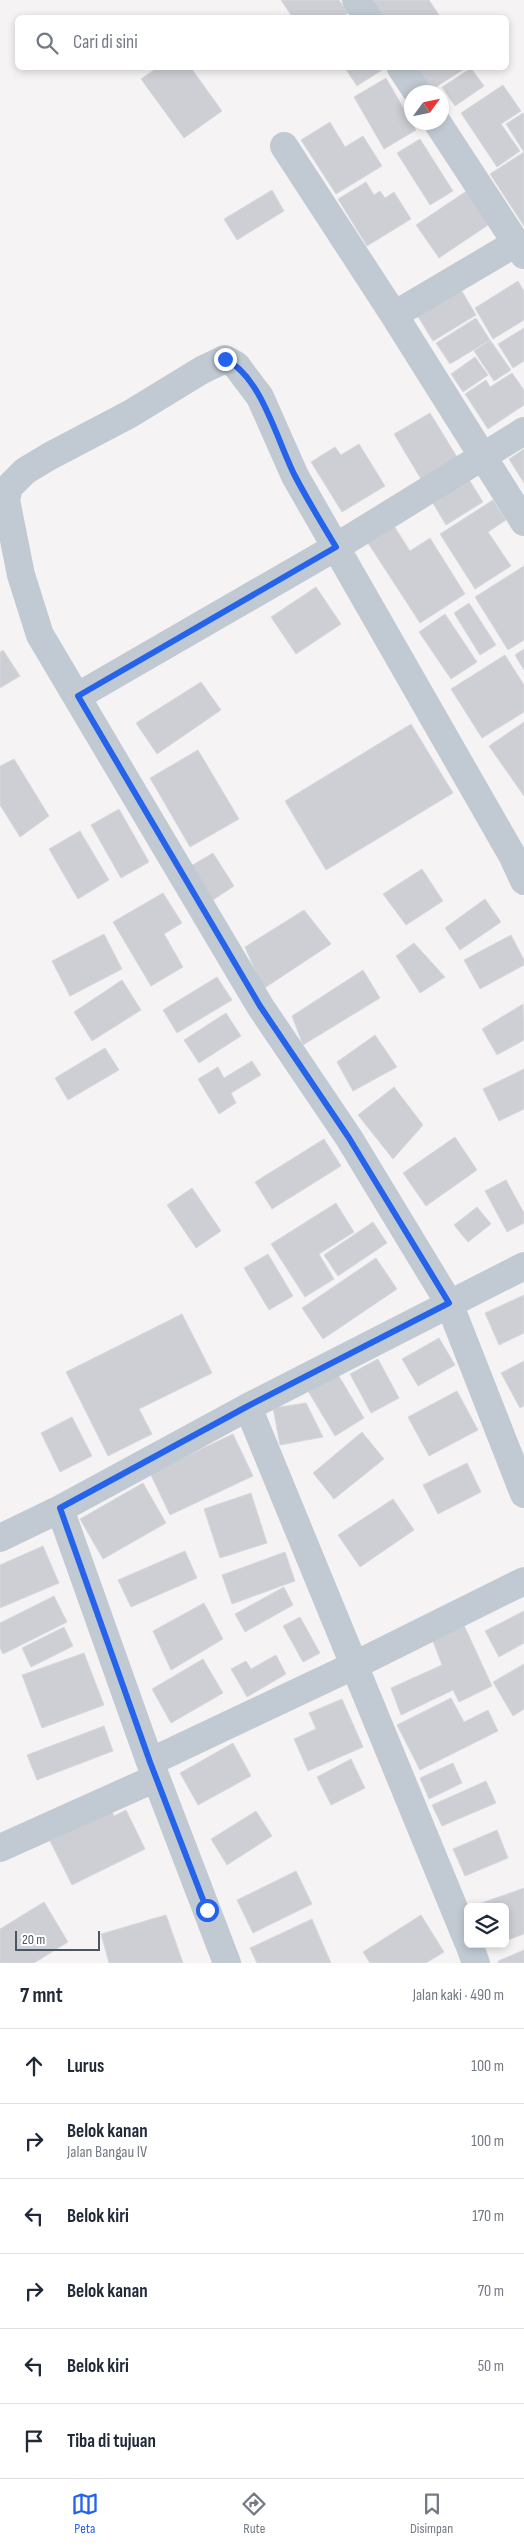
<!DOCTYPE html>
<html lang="id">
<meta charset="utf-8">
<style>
body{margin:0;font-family:"Sofia Sans Condensed",sans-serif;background:#f2f2f3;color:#1f2937}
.controls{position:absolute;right:15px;bottom:15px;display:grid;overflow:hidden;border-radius:8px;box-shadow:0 2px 8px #0003}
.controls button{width:45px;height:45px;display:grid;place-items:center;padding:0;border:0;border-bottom:1px solid #e0e1e3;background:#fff;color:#1f2937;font:25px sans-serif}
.compass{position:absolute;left:404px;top:85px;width:45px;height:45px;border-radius:50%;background:#fff;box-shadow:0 2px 8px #0003;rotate:57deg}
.scale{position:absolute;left:15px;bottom:12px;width:85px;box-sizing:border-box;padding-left:5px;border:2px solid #4a5661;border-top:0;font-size:14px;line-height:18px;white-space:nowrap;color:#4a5661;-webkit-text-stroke:4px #fff;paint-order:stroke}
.stop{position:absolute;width:15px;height:15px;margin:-11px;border:4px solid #2563eb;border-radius:50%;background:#fff}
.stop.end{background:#2563eb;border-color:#fff;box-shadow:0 1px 5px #0008}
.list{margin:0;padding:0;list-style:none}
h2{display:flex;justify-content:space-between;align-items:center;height:65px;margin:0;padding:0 20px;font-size:21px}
h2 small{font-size:16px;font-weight:400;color:#747a83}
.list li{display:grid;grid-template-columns:32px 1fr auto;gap:15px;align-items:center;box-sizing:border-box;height:75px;padding:0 20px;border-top:1px solid #e0e1e3}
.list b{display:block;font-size:19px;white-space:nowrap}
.list p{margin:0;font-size:16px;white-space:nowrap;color:#747a83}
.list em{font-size:16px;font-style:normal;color:#747a83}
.icon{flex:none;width:28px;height:28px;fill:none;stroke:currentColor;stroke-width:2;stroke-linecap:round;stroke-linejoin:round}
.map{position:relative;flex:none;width:524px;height:1963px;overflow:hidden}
.search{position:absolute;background:#fff;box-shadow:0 2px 8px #0003;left:15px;right:15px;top:15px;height:55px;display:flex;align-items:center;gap:12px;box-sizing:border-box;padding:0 18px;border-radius:8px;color:#747a83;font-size:19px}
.sheet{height:515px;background:#fff}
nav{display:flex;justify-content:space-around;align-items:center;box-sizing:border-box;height:70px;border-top:1px solid #e0e1e3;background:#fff;font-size:14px;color:#747a83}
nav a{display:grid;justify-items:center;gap:2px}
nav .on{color:#2563eb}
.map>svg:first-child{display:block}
.building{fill:#cdcfd5;stroke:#d7d9de}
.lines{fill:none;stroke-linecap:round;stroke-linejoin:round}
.minor{stroke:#c1cad2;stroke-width:28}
.route{stroke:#2563eb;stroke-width:6}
</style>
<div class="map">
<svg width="524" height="1963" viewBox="0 0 524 1963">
<rect width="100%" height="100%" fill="#f5f3f3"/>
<path class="building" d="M281,0H339L348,13L341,18H293Z
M370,0H429L441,18H376Z
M157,68H191L222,111L184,138L141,79Z
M345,68H380L382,70L357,86Z
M413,68H466L428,92Z
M471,68L484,86L455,106L442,87Z
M386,78L416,130L384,149L354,97Z
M503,85L521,111L501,124L520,151L497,167L461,113Z
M523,113L524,115V152L506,124Z
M330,122L345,147L363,136L382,166L336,194L301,140Z
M420,139L453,191L430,205L397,153Z
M524,152V226L490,174Z
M366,182L374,195L380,191L385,198L394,192L411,219L367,246L338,199Z
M471,188L494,221L439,258L416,225Z
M272,190L284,211L237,240L224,219Z
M518,281L524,291V320L493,339L475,308Z
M457,283L476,315L433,341L414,310Z
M476,318L490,340L450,364L436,343Z
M524,328V361L513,368L498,344Z
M490,340L511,370L494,381L474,351Z
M475,357L488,375L463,392L451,374Z
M512,373L524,390V405L488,429L465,394L486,380L490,387Z
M430,413L457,457L421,479L394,434Z
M359,444L385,486L342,512L311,462L335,447L341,455Z
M524,449V483L509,459Z
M468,478L483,502L446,525L431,500Z
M493,500L506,520L488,532L511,566L475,589L440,534Z
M394,526L410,551L430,538L465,594L420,623L368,543Z
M524,566V640L508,650L475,597Z
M316,587L341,624L296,654L271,617Z
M469,603L496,645L480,655L454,613Z
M445,614L477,662L451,679L419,632Z
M524,649V670L515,655Z
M3,650L20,676L0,688V652Z
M505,655L524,685V712L482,738L451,689Z
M201,682L221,710L157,754L136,723Z
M524,722V796L489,746Z
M411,724L453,793L326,870L285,801Z
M198,750L239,819L190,847L150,778Z
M14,759L49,816L20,837L0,805V766Z
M119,809L149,862L121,878L91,825Z
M80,831L109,880L78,899L49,849Z
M213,853L234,886L213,900L191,866Z
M422,869L443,901L406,925L383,894Z
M163,893L182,923L164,934L183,967L151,986L113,922Z
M485,899L501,922L460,950L445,928Z
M304,910L331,944L263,989L245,947Z
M104,934L122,969L70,996L52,961Z
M511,935L524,960V965L480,989L464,960Z
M414,943L445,977L420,993L396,956Z
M363,970L380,998L303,1045L292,1016Z
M217,977L232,1000L177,1033L163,1010Z
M122,980L141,1010L92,1041L74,1012Z
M523,1004L524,1040L497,1055L482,1029Z
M226,1013L241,1036L199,1063L184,1040Z
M375,1035L397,1067L353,1091L337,1062Z
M105,1048L119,1070L68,1100L55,1078Z
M252,1061L261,1075L231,1093L236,1103L219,1114L198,1079L218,1067L224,1078Z
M524,1069V1109L499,1121L483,1089Z
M394,1087L423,1125L393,1159L358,1115Z
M455,1137L477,1170L426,1206L403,1173Z
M324,1139L341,1166L272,1209L255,1182Z
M506,1180L524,1213V1223L507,1232L485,1191Z
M192,1188L221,1231L196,1248L167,1205Z
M336,1203L354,1232L319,1254L334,1279L305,1297L271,1244Z
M477,1207L491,1224L468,1242L454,1225Z
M373,1222L387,1243L338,1276L324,1255Z
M268,1254L293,1296L269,1310L244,1268Z
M376,1258L397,1289L323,1339L302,1308Z
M524,1295V1333L499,1345L485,1313Z
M182,1314L212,1373L139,1409L152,1434L108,1456L66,1372Z
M439,1338L455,1365L418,1386L402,1359Z
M378,1359L399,1398L371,1413L350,1374Z
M524,1361V1406L520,1408L501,1373Z
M337,1373L364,1418L335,1436L308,1391Z
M457,1391L478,1430L429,1456L408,1417Z
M306,1403L323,1437L280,1445L273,1408Z
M72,1417L92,1456L60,1472L41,1433Z
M362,1432L384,1459L334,1499L313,1473Z
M233,1434L253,1476L170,1515L150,1473Z
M467,1463L481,1492L438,1514L423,1485Z
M143,1483L166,1523L103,1559L80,1519Z
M251,1493L267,1543L220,1558L204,1509Z
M393,1499L414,1530L360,1567L338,1535Z
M43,1546L59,1583L0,1608V1565Z
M185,1551L197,1578L131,1607L118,1580Z
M285,1552L295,1581L232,1604L222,1575Z
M284,1587L293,1605L245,1632L235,1614Z
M54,1596L67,1622L3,1654L0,1648V1623Z
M204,1603L223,1639L171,1670L153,1631Z
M524,1611V1643L499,1657L485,1631Z
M300,1617L320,1653L303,1662L283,1626Z
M462,1621L492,1686L459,1702L453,1690L401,1715L391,1688L442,1665L431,1636Z
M64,1627L73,1646L31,1667L22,1648Z
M84,1653L104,1705L42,1728L22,1675Z
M276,1655L286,1674L247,1697L231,1669L246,1661L251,1669Z
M203,1659L223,1693L171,1723L152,1689Z
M524,1664V1709L513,1716L493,1682Z
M451,1698L464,1722L488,1710L498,1731L420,1770L397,1725Z
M342,1699L363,1747L308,1771L294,1739L316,1729L309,1713Z
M104,1726L113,1751L37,1780L27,1755Z
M233,1743L251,1776L198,1805L180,1773Z
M351,1759L365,1788L331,1805L317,1777Z
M453,1763L462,1783L429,1799L420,1778Z
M486,1781L496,1803L442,1826L432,1805Z
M108,1802L114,1816L126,1810L145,1849L72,1885L46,1833Z
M256,1811L272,1836L227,1865L211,1839Z
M497,1830L508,1858L465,1876L453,1849Z
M296,1871L312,1904L253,1933L237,1900Z
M524,1888V1934L505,1941V1907H480L479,1904Z
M44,1902L68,1942L34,1963H0V1929Z
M166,1915L183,1963H109L101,1934Z
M421,1915L444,1952L426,1963H370L363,1952Z
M312,1919L331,1963H257L250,1948Z
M524,1950V1963H499L498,1961Z"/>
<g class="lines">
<path class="minor" d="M356,0L368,18
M401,68L417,92
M437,122L524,255
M284,146L394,315L524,522
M394,315L516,243
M78,696L336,547L524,431
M524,881L512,855L295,476L260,397L236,365L225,359L202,370L130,414L50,456L25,471L9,487L6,500L21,575L40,635L260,1006L349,1138L449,1303L524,1494
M248,1407L468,1942
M60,1509L150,1762L227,1963
M0,1538L60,1509L248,1407L524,1266
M150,1762L355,1665L524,1581
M0,1848L156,1778
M469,1944L476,1963"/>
</g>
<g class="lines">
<path class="route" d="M207,1910L150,1762L60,1508L248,1406L449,1303L349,1138L260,1006L78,696L336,547C322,524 308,501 295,476C277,441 262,377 225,359"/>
</g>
</svg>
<div class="controls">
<button><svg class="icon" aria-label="layers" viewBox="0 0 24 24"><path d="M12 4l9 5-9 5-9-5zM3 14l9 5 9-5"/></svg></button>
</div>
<svg class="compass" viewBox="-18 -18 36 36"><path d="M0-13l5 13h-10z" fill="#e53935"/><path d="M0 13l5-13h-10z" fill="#747a83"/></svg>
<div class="scale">20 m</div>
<div class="stop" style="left:207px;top:1910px"></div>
<div class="stop end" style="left:225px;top:359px"></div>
<div class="search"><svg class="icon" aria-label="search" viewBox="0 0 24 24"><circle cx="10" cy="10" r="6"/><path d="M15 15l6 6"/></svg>Cari di sini</div>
</div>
<section class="sheet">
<h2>7 mnt<small>Jalan kaki · 490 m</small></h2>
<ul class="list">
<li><svg class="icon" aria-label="ahead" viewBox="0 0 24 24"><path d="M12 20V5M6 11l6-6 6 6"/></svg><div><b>Lurus</b></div><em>100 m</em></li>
<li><svg class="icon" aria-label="right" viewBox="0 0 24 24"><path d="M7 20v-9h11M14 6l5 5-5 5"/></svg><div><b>Belok kanan</b><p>Jalan Bangau IV</p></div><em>100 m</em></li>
<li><svg class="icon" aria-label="left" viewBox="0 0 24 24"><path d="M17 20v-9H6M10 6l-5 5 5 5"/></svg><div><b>Belok kiri</b></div><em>170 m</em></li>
<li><svg class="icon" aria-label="right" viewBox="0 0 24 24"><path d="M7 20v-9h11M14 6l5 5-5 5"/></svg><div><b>Belok kanan</b></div><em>70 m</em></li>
<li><svg class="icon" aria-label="left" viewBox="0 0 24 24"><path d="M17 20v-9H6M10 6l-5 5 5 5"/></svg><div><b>Belok kiri</b></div><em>50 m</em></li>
<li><svg class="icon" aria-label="arrive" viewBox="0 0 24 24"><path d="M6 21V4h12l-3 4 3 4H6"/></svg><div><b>Tiba di tujuan</b></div></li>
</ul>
</section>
<nav>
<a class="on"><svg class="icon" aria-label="map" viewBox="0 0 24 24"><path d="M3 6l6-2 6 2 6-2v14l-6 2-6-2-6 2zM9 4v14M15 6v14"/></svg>Peta</a>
<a><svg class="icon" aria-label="directions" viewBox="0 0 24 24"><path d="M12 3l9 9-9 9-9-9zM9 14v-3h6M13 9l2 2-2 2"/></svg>Rute</a>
<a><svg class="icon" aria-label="saved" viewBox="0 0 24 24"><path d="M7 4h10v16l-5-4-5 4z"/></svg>Disimpan</a>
</nav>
